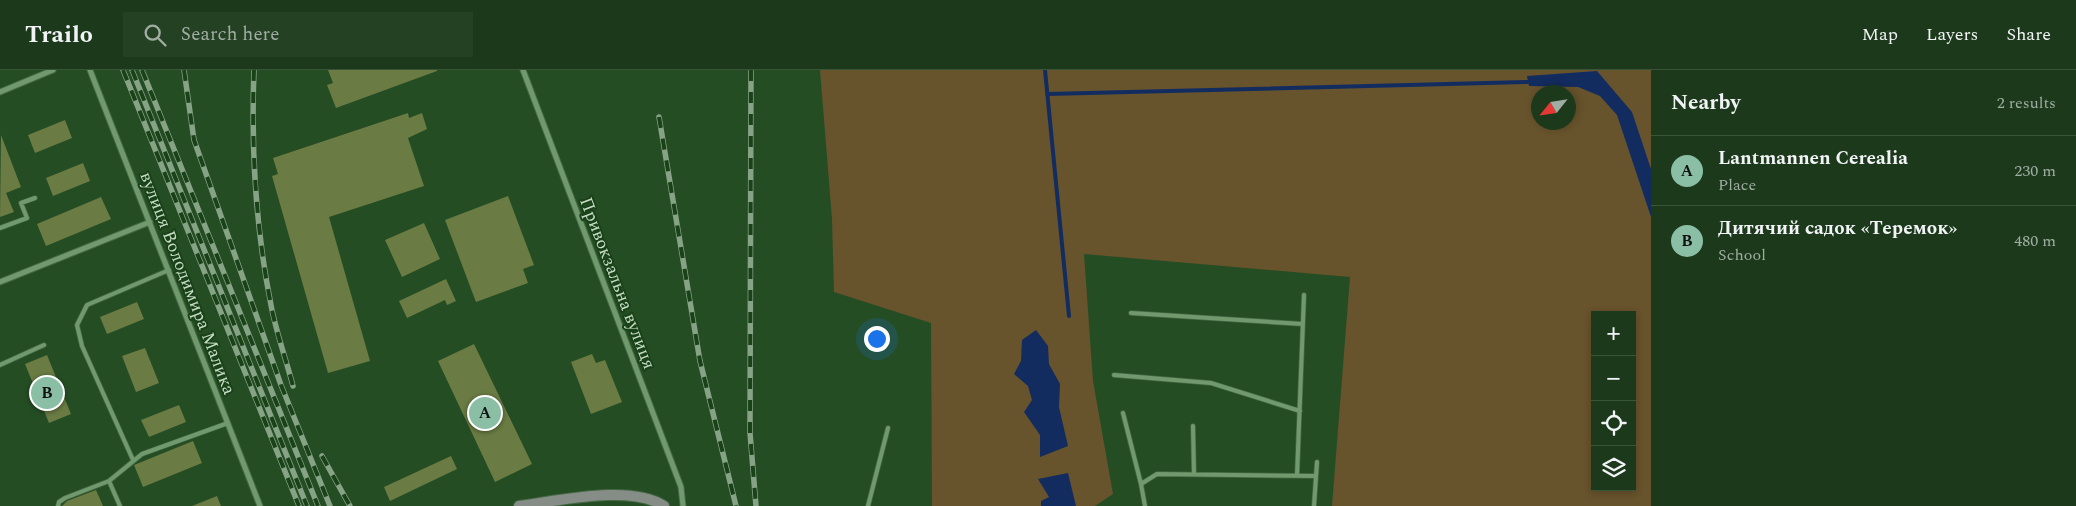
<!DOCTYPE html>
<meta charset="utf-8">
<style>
body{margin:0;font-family:Spectral,serif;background:#254124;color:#f1f3f6}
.controls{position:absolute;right:15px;bottom:15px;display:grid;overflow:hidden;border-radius:0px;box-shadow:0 2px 8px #0003}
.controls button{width:45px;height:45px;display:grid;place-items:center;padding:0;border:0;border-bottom:1px solid #3a543a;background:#1c3a1b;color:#f1f3f6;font:25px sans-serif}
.compass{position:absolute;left:1531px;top:15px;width:45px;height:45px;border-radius:50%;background:#1c3a1b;box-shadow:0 2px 8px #0003;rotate:240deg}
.you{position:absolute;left:876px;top:268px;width:18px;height:18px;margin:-12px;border:4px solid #fff;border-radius:50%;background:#1a73e8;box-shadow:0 0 0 8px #1a73e833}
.badge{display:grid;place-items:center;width:32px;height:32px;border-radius:50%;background:#8abfa5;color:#111;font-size:16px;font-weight:700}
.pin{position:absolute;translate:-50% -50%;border:2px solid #fff;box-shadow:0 1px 5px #0006}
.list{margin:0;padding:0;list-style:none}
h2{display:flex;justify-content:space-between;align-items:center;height:65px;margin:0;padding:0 20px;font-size:21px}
h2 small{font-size:16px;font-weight:400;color:#a0ada3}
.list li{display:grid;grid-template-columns:32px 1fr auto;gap:15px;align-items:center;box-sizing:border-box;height:70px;padding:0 20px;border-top:1px solid #3a543a}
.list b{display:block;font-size:19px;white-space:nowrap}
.list p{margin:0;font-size:16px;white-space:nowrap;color:#a0ada3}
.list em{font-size:16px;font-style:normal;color:#a0ada3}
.icon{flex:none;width:28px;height:28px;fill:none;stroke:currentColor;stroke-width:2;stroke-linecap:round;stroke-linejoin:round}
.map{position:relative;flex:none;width:1651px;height:436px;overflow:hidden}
header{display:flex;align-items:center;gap:30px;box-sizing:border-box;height:70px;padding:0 25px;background:#1c3a1b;border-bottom:1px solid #3a543a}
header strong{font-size:24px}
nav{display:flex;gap:28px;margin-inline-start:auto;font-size:18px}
.search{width:350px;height:45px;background:#254124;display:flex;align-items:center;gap:12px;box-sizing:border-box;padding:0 18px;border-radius:0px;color:#a0ada3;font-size:19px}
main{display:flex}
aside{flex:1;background:#1c3a1b}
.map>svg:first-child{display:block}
.green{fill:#67532c;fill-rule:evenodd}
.water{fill:#132c60}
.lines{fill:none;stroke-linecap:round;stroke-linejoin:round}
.stream{stroke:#132c60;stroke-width:4}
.building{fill:#6a7b43}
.service-casing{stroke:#456845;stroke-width:5.5}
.minor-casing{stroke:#456845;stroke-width:7}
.secondary-casing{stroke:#456845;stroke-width:12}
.service{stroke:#709a6d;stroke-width:4}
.minor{stroke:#709a6d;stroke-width:5}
.secondary{stroke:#868d86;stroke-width:10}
.rail-casing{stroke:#86a385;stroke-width:5.5}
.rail{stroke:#1a4219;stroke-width:4;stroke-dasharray:11;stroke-linecap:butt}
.labels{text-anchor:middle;stroke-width:4;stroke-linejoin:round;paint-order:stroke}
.street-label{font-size:18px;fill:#c6dcc4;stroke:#1a4219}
</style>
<header>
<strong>Trailo</strong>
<div class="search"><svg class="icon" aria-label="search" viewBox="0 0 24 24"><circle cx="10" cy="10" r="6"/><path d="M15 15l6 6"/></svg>Search here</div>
<nav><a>Map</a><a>Layers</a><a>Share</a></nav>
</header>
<main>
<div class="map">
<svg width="1651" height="436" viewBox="0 0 1651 436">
<rect width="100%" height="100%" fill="#254d24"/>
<path class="green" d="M820,0H1651V436H1332L1350,207L1084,184L1093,311L1113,424L1095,436H932L931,253L834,222L832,149ZM1538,22H1568V52H1538ZM1595,245H1632V417H1595Z"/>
<path class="water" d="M1597,1L1632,42L1651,99V147L1617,45L1600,26L1578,17L1529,16L1527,6Z
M1036,260L1048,276L1049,294L1060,314L1059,337L1068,376L1040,387V365L1024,342L1032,330L1028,316L1014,304L1021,291L1022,270Z
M1068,403L1076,436H1041V431L1049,427L1038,409Z"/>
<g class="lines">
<path class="stream" d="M1045,0L1069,246
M1047,24L1528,12"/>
</g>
<path class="building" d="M328,0H437V1L336,38L327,15L333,13Z
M408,43L409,48L422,43L427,59L408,68L424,116L329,147L370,291L328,303L272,106L278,104L273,88Z
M65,50L72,68L35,83L28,65Z
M1,65L21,117L6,123L14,142L0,147Z
M83,93L90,111L53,126L46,108Z
M508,126L534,195L523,199L528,213L476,232L445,150Z
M101,127L111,149L46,176L37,154Z
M424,153L440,189L402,207L385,170Z
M446,209L456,231L447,235L445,230L407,248L399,231Z
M137,232L144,249L107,264L100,247Z
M474,274L532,394L495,412L438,291Z
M145,278L159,313L136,322L122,286Z
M592,284L596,293L605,290L622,332L591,344L571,292Z
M47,285L71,344L49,353L25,294Z
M179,335L186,352L149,367L141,350Z
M193,371L202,393L143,417L134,395Z
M451,386L457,399L390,431L384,417Z
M96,420L103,436H62L67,431Z
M217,426L221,436H192Z"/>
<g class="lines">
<g class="service-casing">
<path id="service" d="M0,158L27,148L21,133L35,128
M1131,243L1303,254
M0,295L44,275
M1114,305L1211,313L1300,341
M1123,343L1141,414
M1193,356L1194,404
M133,390L82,276L77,255L87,235L169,200
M1297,406L1304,225
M109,411L142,384L228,353
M58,436L59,432L65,428L109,411L120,436
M868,436L888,358
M1145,436L1141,414L1157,404L1316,406
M1314,436L1317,392"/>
</g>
<g class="minor-casing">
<path id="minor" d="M90,0L260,436
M523,0L681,417L683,436
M0,22L53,0
M0,212L150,152"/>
</g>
<g class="secondary-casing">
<path id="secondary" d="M519,436C559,431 630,414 664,436"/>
</g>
<use href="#service" class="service"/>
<use href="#minor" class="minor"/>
<use href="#secondary" class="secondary"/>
<g class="rail-casing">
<path id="rail" d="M123,0L299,436
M132,0L307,436
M142,0L318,436
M184,0L194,70L281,315L330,436
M254,0C251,76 256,160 271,235C276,262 286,289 293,316
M751,0L750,363L756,436
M659,47L700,291L736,436
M322,386L350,436"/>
</g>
<use href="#rail" class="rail"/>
</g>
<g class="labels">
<g class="street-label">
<text transform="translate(188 213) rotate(69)" y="6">вулиця Володимира Малика</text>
<text transform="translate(618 213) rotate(69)" y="6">Привокзальна вулиця</text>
</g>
</g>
</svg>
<div class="controls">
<button>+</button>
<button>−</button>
<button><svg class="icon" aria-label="locate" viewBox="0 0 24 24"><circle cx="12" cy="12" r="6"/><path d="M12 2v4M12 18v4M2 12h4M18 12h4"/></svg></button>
<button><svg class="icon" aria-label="layers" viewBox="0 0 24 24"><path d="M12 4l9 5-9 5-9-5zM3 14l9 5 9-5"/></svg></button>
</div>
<svg class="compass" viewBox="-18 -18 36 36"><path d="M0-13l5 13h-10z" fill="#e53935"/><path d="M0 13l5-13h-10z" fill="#a0ada3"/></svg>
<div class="you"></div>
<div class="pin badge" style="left:485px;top:343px">A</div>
<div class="pin badge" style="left:47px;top:323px">B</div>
</div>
<aside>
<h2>Nearby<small>2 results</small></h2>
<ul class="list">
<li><span class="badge">A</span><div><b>Lantmannen Cerealia</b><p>Place</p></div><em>230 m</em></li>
<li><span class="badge">B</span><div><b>Дитячий садок «Теремок»</b><p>School</p></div><em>480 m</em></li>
</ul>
</aside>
</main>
